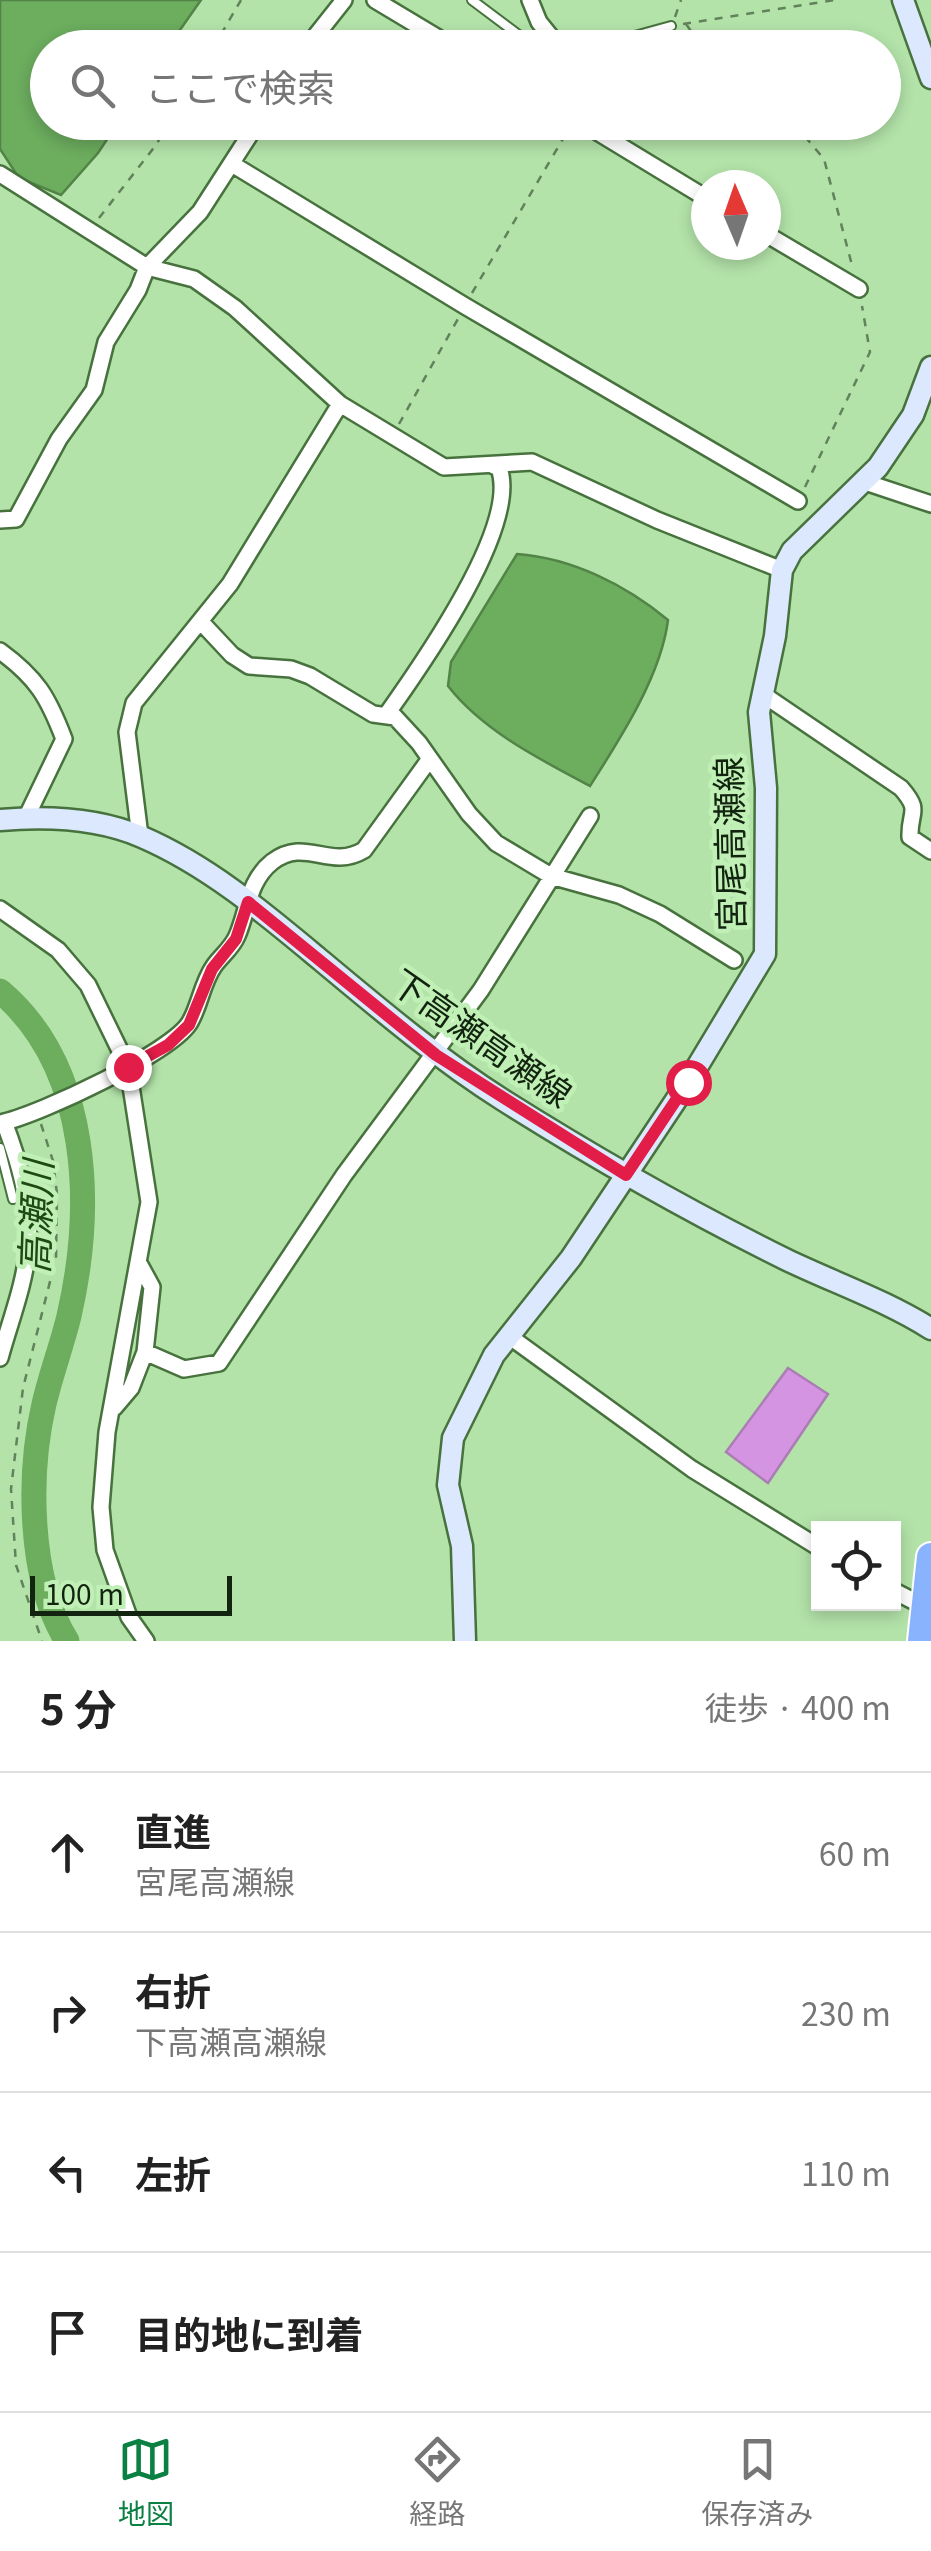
<!DOCTYPE html>
<html lang="ja">
<meta charset="utf-8">
<style>
body{margin:0;font-family:Georgia,"Noto Sans JP",serif;background:#f6f6f6;color:#222}
.controls{position:absolute;right:30px;bottom:30px;display:grid;overflow:hidden;border-radius:0px;box-shadow:0 5px 15px #0003}
.controls button{width:90px;height:90px;display:grid;place-items:center;padding:0;border:0;border-bottom:2px solid #e0e0e0;background:#fff;color:#222;font:50px sans-serif}
.compass{position:absolute;left:691px;top:170px;width:90px;height:90px;border-radius:50%;background:#fff;box-shadow:0 5px 15px #0003;rotate:358deg}
.scale{position:absolute;left:30px;bottom:25px;width:202px;box-sizing:border-box;padding-left:10px;border:5px solid #12240f;border-top:0;font-size:28px;line-height:35px;white-space:nowrap;color:#12240f;-webkit-text-stroke:8px #c0f0b6;paint-order:stroke}
.stop{position:absolute;width:30px;height:30px;margin:-22px;border:8px solid #e11d48;border-radius:50%;background:#fff}
.stop.end{background:#e11d48;border-color:#fff;box-shadow:0 2px 10px #0008}
.list{margin:0;padding:0;list-style:none}
h2{display:flex;justify-content:space-between;align-items:center;height:130px;margin:0;padding:0 40px;font-size:42px}
h2 small{font-size:32px;font-weight:400;color:#767676}
.list li{display:grid;grid-template-columns:65px 1fr auto;gap:30px;align-items:center;box-sizing:border-box;height:160px;padding:0 40px;border-top:2px solid #e0e0e0}
.list b{display:block;font-size:38px;white-space:nowrap}
.list p{margin:0;font-size:32px;white-space:nowrap;color:#767676}
.list em{font-size:32px;font-style:normal;color:#767676}
.icon{flex:none;width:55px;height:55px;fill:none;stroke:currentColor;stroke-width:2;stroke-linecap:round;stroke-linejoin:round}
.map{position:relative;flex:none;width:931px;height:1641px;overflow:hidden}
.search{position:absolute;background:#fff;box-shadow:0 5px 15px #0003;left:30px;right:30px;top:30px;height:110px;display:flex;align-items:center;gap:25px;box-sizing:border-box;padding:0 35px;border-radius:55px;color:#767676;font-size:38px}
.sheet{height:770px;background:#fff}
nav{display:flex;justify-content:space-around;align-items:center;box-sizing:border-box;height:140px;border-top:2px solid #e0e0e0;background:#fff;font-size:28px;color:#767676}
nav a{display:grid;justify-items:center;gap:5px}
nav .on{color:#0b8043}
.map>svg:first-child{display:block}
.water{fill:#6cad5e;stroke:#518446;stroke-width:2.5}
.lines{fill:none;stroke-linecap:round;stroke-linejoin:round}
.river{stroke:#6cad5e;stroke-width:25}
.building{fill:#d494e2;stroke:#aa7eb3;stroke-width:2.5}
.lane-casing{stroke:#47723e;stroke-width:12}
.street-casing{stroke:#47723e;stroke-width:20}
.secondary-casing{stroke:#47723e;stroke-width:25}
.highway-casing{stroke:#fff;stroke-width:32}
.path{stroke:#62825b;stroke-width:2.5;stroke-dasharray:8 8;stroke-linecap:butt}
.lane{stroke:#fff;stroke-width:8}
.street{stroke:#fff;stroke-width:15}
.secondary{stroke:#dce8fe;stroke-width:20}
.highway{stroke:#89b4fd;stroke-width:28}
.route{stroke:#e11d48;stroke-width:12}
.labels{text-anchor:middle;stroke-width:9;stroke-linejoin:round;paint-order:stroke}
.street-label{font-size:35px;fill:#12240f;stroke:#c0f0b6}
.water-label{font-size:38px;font-style:italic;fill:#1d4913;stroke:#c0f0b6}
</style>
<div class="map">
<svg width="931" height="1641" viewBox="0 0 931 1641">
<rect width="100%" height="100%" fill="#b3e3a9"/>
<path class="water" d="M0,0H201L168,47L48,48V122L118,123L98,153L61,195L19,178L0,149Z
M517,554C572,558 626,585 668,620C661,676 620,739 590,786C541,760 483,731 448,686L451,662Z"/>
<g class="lines">
<path class="river" d="M0,991C91,1068 94,1207 69,1316C62,1345 51,1374 44,1404C28,1473 28,1579 67,1641"/>
</g>
<path class="building" d="M788,1368L828,1394L768,1483L726,1452Z"/>
<g class="lines">
<g class="lane-casing">
<path id="lane" d="M472,0L536,48
M591,48L671,26
M0,1148L13,1199"/>
</g>
<g class="street-casing">
<path id="street" d="M375,0L455,48
M530,0L539,22L560,48
M306,48L344,0
M581,122L706,198
M232,164L465,306L798,501
M0,174L147,267L194,279L235,308L340,404L444,467L532,462L657,520L782,570
M766,234L859,289
M862,481L931,504
M0,520L16,519L59,439L94,390L106,342L138,290L147,267L200,212L258,122
M202,623L232,655L249,666L291,669L310,676L373,714L395,717L419,743L469,814L496,843L551,876L619,895L660,914L734,960
M0,651C37,678 48,697 64,739L26,818
M761,693L901,788C922,812 909,811 910,837L931,851
M395,717L389,711C423,663 520,525 499,468L492,465
M140,836L127,732L134,703L230,584L340,404
M0,909L58,950L88,985L128,1067L149,1202L107,1432L101,1507L105,1550L129,1617L146,1641
M509,1336L692,1469L818,1547
M145,1352L184,1369L219,1363L344,1175L481,990L590,816
M0,1358C10,1321 26,1282 28,1244C31,1202 19,1161 4,1122C40,1114 173,1052 190,1022C200,1005 202,983 214,966C221,956 232,948 237,936C248,911 248,881 272,862C306,836 329,871 364,850L429,760
M114,1408L131,1388L145,1352L152,1287L140,1265
M894,1591L925,1607"/>
</g>
<g class="secondary-casing">
<path id="secondary" d="M903,0L931,78
M0,820C47,816 98,818 142,837C207,865 263,912 317,957C377,1007 437,1058 503,1100C595,1158 690,1212 787,1260C835,1283 887,1301 931,1329
M465,1641L462,1546L448,1485L453,1438L494,1355L571,1258L688,1082L765,954L766,788L759,712L775,636L782,570L792,551L878,467L913,415L931,367"/>
</g>
<g class="highway-casing">
<path id="highway" d="M922,1641L931,1557"/>
</g>
<path class="path" d="M675,17L681,0
M683,24L835,0
M686,24L703,48
M213,48L241,0
M799,122L802,133L824,159L853,269
M99,218L156,145L169,122
M472,293L570,127
M399,424L459,317
M805,487L870,352L862,306
M41,1124L53,1161L57,1194L56,1258L23,1388L11,1489L16,1565L42,1641"/>
<use href="#lane" class="lane"/>
<use href="#street" class="street"/>
<use href="#secondary" class="secondary"/>
<use href="#highway" class="highway"/>
</g>
<g class="lines">
<path class="route" d="M128,1067L168,1045L189,1025L212,969L236,939L248,902L436,1055L626,1175L688,1082"/>
</g>
<g class="labels">
<g class="street-label">
<text transform="translate(731 844) rotate(-91)" y="12">宮尾高瀬線</text>
<text transform="translate(481 1039) rotate(35)" y="12">下高瀬高瀬線</text>
</g>
<g class="water-label">
<text transform="translate(37 1217) rotate(-88)" y="13">高瀬川</text>
</g>
</g>
</svg>
<div class="controls">
<button><svg class="icon" aria-label="locate" viewBox="0 0 24 24"><circle cx="12" cy="12" r="6"/><path d="M12 2v4M12 18v4M2 12h4M18 12h4"/></svg></button>
</div>
<svg class="compass" viewBox="-18 -18 36 36"><path d="M0-13l5 13h-10z" fill="#e53935"/><path d="M0 13l5-13h-10z" fill="#767676"/></svg>
<div class="scale">100 m</div>
<div class="stop" style="left:688px;top:1082px"></div>
<div class="stop end" style="left:128px;top:1067px"></div>
<div class="search"><svg class="icon" aria-label="search" viewBox="0 0 24 24"><circle cx="10" cy="10" r="6"/><path d="M15 15l6 6"/></svg>ここで検索</div>
</div>
<section class="sheet">
<h2>5 分<small>徒歩 · 400 m</small></h2>
<ul class="list">
<li><svg class="icon" aria-label="ahead" viewBox="0 0 24 24"><path d="M12 20V5M6 11l6-6 6 6"/></svg><div><b>直進</b><p>宮尾高瀬線</p></div><em>60 m</em></li>
<li><svg class="icon" aria-label="right" viewBox="0 0 24 24"><path d="M7 20v-9h11M14 6l5 5-5 5"/></svg><div><b>右折</b><p>下高瀬高瀬線</p></div><em>230 m</em></li>
<li><svg class="icon" aria-label="left" viewBox="0 0 24 24"><path d="M17 20v-9H6M10 6l-5 5 5 5"/></svg><div><b>左折</b></div><em>110 m</em></li>
<li><svg class="icon" aria-label="arrive" viewBox="0 0 24 24"><path d="M6 21V4h12l-3 4 3 4H6"/></svg><div><b>目的地に到着</b></div></li>
</ul>
</section>
<nav>
<a class="on"><svg class="icon" aria-label="map" viewBox="0 0 24 24"><path d="M3 6l6-2 6 2 6-2v14l-6 2-6-2-6 2zM9 4v14M15 6v14"/></svg>地図</a>
<a><svg class="icon" aria-label="directions" viewBox="0 0 24 24"><path d="M12 3l9 9-9 9-9-9zM9 14v-3h6M13 9l2 2-2 2"/></svg>経路</a>
<a><svg class="icon" aria-label="saved" viewBox="0 0 24 24"><path d="M7 4h10v16l-5-4-5 4z"/></svg>保存済み</a>
</nav>
